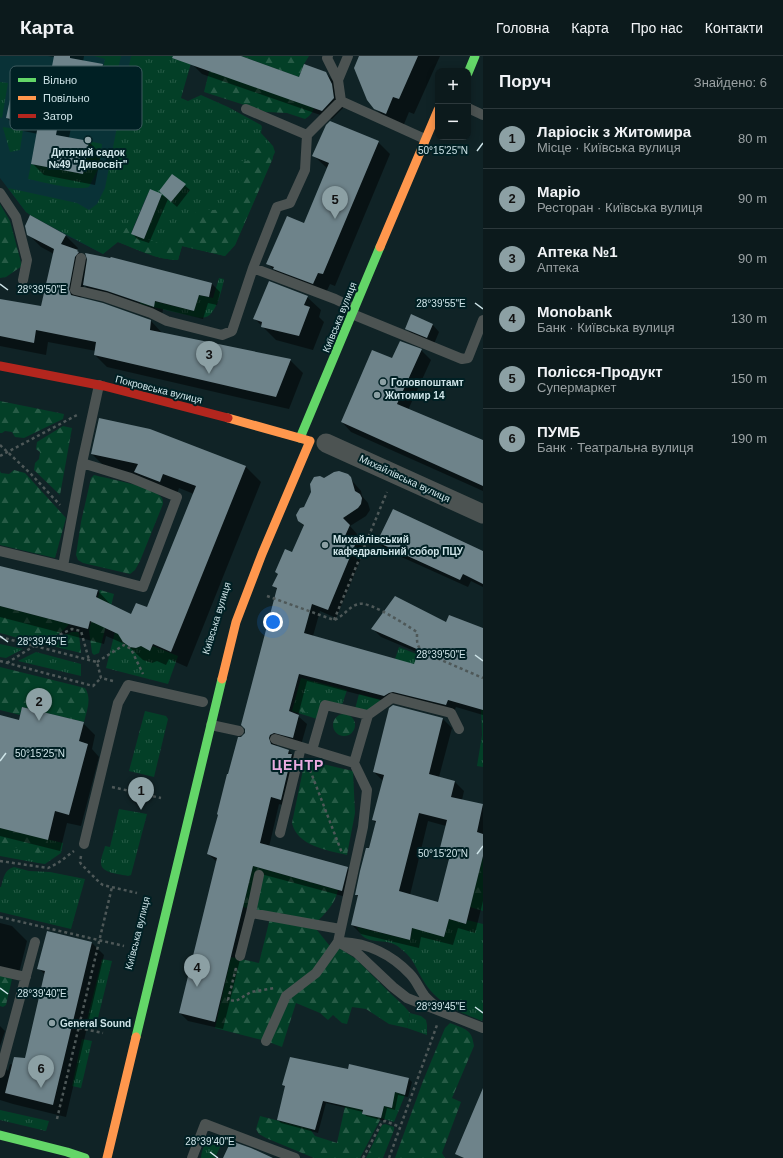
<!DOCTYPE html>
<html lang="uk">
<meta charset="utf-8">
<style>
body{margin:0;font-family:Arial,sans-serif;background:#1a2729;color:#f1f3f6}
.controls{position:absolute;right:12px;top:12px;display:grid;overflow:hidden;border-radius:8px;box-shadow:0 2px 10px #0003}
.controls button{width:36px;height:36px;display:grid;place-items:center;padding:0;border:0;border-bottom:1px solid #2c383b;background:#0c1a1c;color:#f1f3f6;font:20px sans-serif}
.you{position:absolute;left:273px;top:566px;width:14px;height:14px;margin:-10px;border:3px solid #fff;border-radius:50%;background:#1a73e8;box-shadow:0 0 0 6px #1a73e833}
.badge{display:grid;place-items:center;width:26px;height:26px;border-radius:50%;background:#8ca0a4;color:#111;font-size:13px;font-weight:700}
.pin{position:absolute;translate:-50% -33px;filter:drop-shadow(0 1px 2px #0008)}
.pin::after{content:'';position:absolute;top:21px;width:14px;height:12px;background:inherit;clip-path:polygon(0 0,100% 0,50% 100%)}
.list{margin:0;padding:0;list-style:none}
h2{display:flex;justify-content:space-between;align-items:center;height:52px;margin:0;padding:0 16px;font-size:17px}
h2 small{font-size:13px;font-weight:400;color:#9aa1a3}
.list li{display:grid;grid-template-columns:26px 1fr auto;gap:12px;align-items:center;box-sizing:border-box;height:60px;padding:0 16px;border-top:1px solid #2c383b}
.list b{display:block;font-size:15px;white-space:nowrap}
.list p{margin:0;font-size:13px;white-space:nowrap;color:#9aa1a3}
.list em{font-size:13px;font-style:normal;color:#9aa1a3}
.map{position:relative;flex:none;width:483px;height:1102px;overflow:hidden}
header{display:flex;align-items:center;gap:24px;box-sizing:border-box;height:56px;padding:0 20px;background:#0c1a1c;border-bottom:1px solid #2c383b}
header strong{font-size:19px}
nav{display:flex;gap:22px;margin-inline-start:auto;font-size:14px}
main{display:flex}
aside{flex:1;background:#0c1a1c}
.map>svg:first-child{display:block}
.built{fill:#093237}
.grass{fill:url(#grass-tufts);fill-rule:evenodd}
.forest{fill:url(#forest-firs)}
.shadow{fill:#0007;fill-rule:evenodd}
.building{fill:#6e838a;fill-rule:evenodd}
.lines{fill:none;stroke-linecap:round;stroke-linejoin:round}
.path{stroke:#4e5858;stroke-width:2.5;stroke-dasharray:3 3;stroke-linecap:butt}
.lane{stroke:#4c5352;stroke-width:10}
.street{stroke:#4c5352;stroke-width:19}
.fast{stroke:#63d668;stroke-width:9}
.slow{stroke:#ff974d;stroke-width:9}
.jam{stroke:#b3261e;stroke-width:9}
.ticks{fill:none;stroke:#cee4e8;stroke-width:1.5}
.poi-dot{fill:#8ca0a4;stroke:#002024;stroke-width:1.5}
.labels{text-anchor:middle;stroke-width:4;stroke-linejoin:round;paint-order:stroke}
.poi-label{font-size:10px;font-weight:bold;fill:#cee4e8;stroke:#002024;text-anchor:start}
.street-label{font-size:10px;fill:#cee4e8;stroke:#002024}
.district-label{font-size:14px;font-weight:bold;letter-spacing:1px;fill:#e9abe0;stroke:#002024}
.key{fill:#002024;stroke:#3e5b5f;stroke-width:1}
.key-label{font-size:11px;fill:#cee4e8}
.ticks-label{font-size:10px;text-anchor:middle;fill:#cee4e8;stroke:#002024;stroke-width:4;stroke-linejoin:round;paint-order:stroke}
</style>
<header>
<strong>Карта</strong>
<nav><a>Головна</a><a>Карта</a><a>Про нас</a><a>Контакти</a></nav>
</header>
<main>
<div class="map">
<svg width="483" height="1102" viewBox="0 0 483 1102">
<defs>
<pattern id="grass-tufts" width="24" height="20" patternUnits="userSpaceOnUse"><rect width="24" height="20" fill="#033f27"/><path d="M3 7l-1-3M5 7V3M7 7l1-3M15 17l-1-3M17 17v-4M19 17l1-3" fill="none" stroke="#275b46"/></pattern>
<pattern id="forest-firs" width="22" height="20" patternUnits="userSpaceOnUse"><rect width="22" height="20" fill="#033f27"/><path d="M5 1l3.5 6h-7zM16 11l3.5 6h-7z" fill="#275b46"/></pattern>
</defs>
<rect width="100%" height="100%" fill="#102326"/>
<path class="built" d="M0,0H193L180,42L157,142L148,138L133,172L103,198L66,179L26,156L0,122Z"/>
<path class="grass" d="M94,0H121L111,45L97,41L105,3Z
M131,0H193L181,42L188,45L201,39L228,51L261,69L262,71L261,77L273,90L275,96L235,189L225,200L182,190L178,204C157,204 137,193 118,186L103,198L30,159L26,156L8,132L77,147L89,154L97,148L105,132ZM147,139L160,143L144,183L131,177Z
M0,26L8,27L2,62L0,61Z
M3,71L23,74L20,94L10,96L3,72Z
M89,85L102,88L99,111L89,131C76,135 43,126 28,123L31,108L83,118Z
M219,222L224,223C222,234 216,258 206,261C203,262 199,262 196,261L140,248L141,242L194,255L199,239L213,242Z
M115,576L121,579L123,586C129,591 134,593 141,590L150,594L153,590L178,600L168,628L106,612Z
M0,588L23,593L6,602L0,601Z
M399,591L483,625V631L395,603Z
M36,596L81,608V620L18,605Z
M301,622L347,634L342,649L322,645L317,663L292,655Z
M359,638L382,644L369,655L355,653Z
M483,647V711L477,710L482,679L481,653Z
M145,655L166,660L168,663L154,721L129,715Z
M119,753L147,758L131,819L128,820C120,818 100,818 101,806C101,801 104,795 105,790L110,791Z
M0,772L63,787L61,797L45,808L38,807L0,800Z
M14,811L29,815L50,816L85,823L71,873L0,856V831H1C4,821 4,814 14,811Z
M449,863L466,868L467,864L483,868V962L482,965C458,955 437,948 423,924C414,909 415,904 400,892C385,879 365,893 357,871L410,884L413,869L444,881Z
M102,903L112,905L97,966L87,964Z
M410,957L421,960L426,964L427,969V979L407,972Z
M82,983L92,985L81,1032L72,1030Z
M395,1036L405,1039L394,1066L381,1062L384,1050Z
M0,1054L49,1065L46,1075L0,1064Z
M218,1080L224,1082L215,1102H201C202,1090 207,1084 218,1080Z"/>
<path class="forest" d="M213,0L314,52C312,57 310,60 305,63L287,57L266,56L204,36Z
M241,0H309L304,8L299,21Z
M255,91C262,93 268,95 273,102L235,189L225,200L182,190L178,204C157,204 137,193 118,186L126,172H133L131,178L161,188L183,169L189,167L197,154C203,152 207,154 213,154C232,153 235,145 243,129L238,116L237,110L242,105C250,106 254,103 252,95Z
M0,148L10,165L22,210L6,221L0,222Z
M0,345L64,358L63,363L24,382L15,381L12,376L5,375L2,377H0Z
M63,370L72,372L60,439L34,414L35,407L39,403L40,396L36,393L37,386Z
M14,414L25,417L66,462L55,502L0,489V415L1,417L9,418Z
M94,419C109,423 150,430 160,440C163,442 163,445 163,448L140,505L135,514L130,518L83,507L78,504L76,499L81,466L91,422Z
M100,534L114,538L99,597L94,599L92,597L89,574Z
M0,550L69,568C63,577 48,585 37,586C29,586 9,579 0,577Z
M72,576H78L79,578L81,597L44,588Z
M0,611L85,632C92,643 87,654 84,666L22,651L20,659L0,654Z
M305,635H312L317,639L319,648C313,656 306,659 297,654C296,645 298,640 305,635Z
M333 669a11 11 0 1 1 22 0a11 11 0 1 1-22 0Z
M305,704L353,715L355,757L347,799C327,794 297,790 292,767Z
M0,772L48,784V793L38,797L27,795L0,787Z
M483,800V855L470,851Z
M253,810L338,834C335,849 325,857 315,868L317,874L329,889L339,892L356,903L389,936L404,950L410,957L407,972L389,968L366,953L352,951L347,968L342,967L333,959L328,964L320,957L296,947L282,991L266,985L215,972L231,901L259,907L271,858L243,851Z
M0,918L10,921L12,923L6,949L3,951L0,950Z
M450,967C465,973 472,973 474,990L452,1042L461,1046L442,1097L445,1102H395L423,1025L445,972Z
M347,1041L365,1045L362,1057L381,1062L360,1102H314L266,1082L259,1078L256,1073L260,1060L310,1073L315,1080L337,1087Z
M385,1068L394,1071V1074L383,1102H366L382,1069Z"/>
<path class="shadow" d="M48,0H84L83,6L103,9L115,21L109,52L76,46L69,82L89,86L101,98L95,129L44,119L32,107L38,78L19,74L7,62L48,38L55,1Z
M196,0H238L299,22L326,17L335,27L341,38L343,52L332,63L202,18L193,9Z
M360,0H440L414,58L409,56L402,73L391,68L375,52Z
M378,86L390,98L335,230L330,228L325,239L280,220L268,208L304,168L328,113L314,100Z
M173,119L190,134L177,151L168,143L149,187L137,183L132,177L150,134L166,141Z
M28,178L65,179L78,192L77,194L90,207L212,228L220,236L217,249L208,247L203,263L163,253L162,259L92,237L84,229L81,243L151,265L163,278L290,304L303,317L289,353L107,311L95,299L96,295L48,286L46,299L0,290V244L41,251L54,198L41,191Z
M307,241L321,254L319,261L324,266L313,294L276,284L255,263Z
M412,260L433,269L439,276L434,288L413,279L406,272Z
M421,294L431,304L408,354L483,385V435L351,376L342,366L393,304Z
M92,398L246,411L261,426L187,611L169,603L166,609L157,605L152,607L143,604L127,589L106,580L104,588L0,561V511L98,535L113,551L132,560L147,552L194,438L179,432L176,441L151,432L139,420L107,413Z
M347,419L361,435L362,440L368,447L370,454L366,460L350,470L357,478L355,484L365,493L336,562L320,555L313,580L414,610L419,597L381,581L373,573L447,567L483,574V659L456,651L454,656L392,647L307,625L298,660L307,668L301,689L278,686L276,691L289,695L297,703L289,751L279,748L269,791L347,812L355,820L350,842L261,818L223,973L188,965L180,957L217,806L208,798L229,719L242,682L246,677L277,534L274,530L279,519L276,516L292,497L305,471L298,464L305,452L324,423Z
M378,486L483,496V531L471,525L468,531L386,494Z
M0,661L19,666L83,667L95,679L92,693L99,701L81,770L67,767L60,795L0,780Z
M443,663L452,672L439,721L455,726L464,735L462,744L483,750V845L475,877L458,872L453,889L421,881L419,892L361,878L352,869L358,841L356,838L376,767L373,764L383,725L374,716ZM428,765L446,770L440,796L449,805L439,847L410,839Z
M0,867L12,870L27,885L18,921L0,917Z
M92,887L104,899L66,1061L13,1048L0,1044V1007L8,1015L10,1008L13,1009L26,1003L45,919L39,912Z
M0,970L5,975L0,990Z
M350,1009L409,1023L412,1026L408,1041L398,1039L395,1054L387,1052L384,1065L366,1060L363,1056L326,1047L318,1077L281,1067L278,1064L285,1031L283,1029L348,1014Z"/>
<path class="building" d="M54,0H70V2L103,8L97,41L64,35L56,79L89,85L83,118L31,108L38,69L6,62L13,30L47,36Z
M173,0H241L299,21L304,8L326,16L332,28L334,42L322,55L172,2Z
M359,0H418L399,43L393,41L386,58L374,53L367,44L354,12Z
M330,65L379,85L323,218L318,217L313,228L273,213L274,211L266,208L287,160L304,167L329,107L312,100L326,69Z
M172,118L186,128L171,146L162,138L144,183L131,178L150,133L162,138L159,135Z
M30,159L66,179L61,188L78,194L77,195L79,196L75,201L69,233L71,239L103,247L148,263L151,264L150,274L291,303L276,341L94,299L96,286L36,274L34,287L0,280V243L41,250L54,193L27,179L25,170Z
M85,197L110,202L111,201L212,227L209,241L199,239L194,255L155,245L154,251L107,235L83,229L87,203Z
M269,225L308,240L304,249L310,251L299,280L261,271L262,266L253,263Z
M411,258L433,268L427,282L405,273Z
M400,285L422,293L397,348L483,384V430L341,366L372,294L392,302Z
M99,362L150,373L246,410L171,596L153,588L150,595L141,590L136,592L130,591L123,586L118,578L90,565L88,573L0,550V510L98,534L96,541L131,558L136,547L147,551L196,430L163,418L160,426L134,416L138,408L91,398Z
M339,415L348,418L351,421L355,435L360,438L362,442L361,448L358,452L343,462L350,469L345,480L357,484L328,554L312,548L304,577L414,608L419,594L371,573L395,540L446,566L449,559L483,572V654L448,644L446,649L393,636L389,637L384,640L299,618L289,655L299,659L293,682L274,677L270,679L269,682L271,688L289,694L288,698H292L281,744L271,741L260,787L348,811L342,835L253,810L215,966L179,957L217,802L207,798L218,759L217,758L227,718H228L238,681H241L245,677V673L241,669L277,532L272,530L278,518L275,516L285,493L292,496L304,469L298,465L296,459L300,452L304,451L311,436L310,428L314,421L320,420L324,422L334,416Z
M393,453L483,495V528L463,518L460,524L377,486Z
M393,649L443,662L429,718L455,725L451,741L483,748L477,776L483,778V800L466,868L449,863L444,881L412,872L410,884L351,869L358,839H355L360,815L366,792H369L376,765L372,764L384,719L373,716L389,652ZM419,757L447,764L439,796L450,799L438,846L399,835Z
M22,651L84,666L79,685L88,688L69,759L55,755L48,784L0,772V659L19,664Z
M47,875L92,886L53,1049L5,1037L14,1001L25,1002L45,915L37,913Z
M290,1001L348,1013L349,1008L409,1022L405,1039L395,1036L392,1052L384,1050L381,1062L362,1058L363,1054L323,1045L315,1074L277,1064L285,1030L282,1029Z
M483,1032V1102H464L455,1098Z
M231,1085L251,1092L273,1102H223Z"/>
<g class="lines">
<path class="path" d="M0,389L30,417L60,449
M0,400L77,359
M267,540L334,564C343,561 349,550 359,548C370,545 406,569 417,576C417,586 416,591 425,597L483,622
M334,564L387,436
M0,581L97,606L101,622L113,625
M0,605L93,630L101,622
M97,606L124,589L131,593L143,618
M7,607L34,590L72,573L81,575L89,604
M310,714L342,797
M112,731L161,742
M81,800L80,806L81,808L100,827L103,829L137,837
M0,805L48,812L58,807L74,795
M0,861L124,890
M236,912L228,944L236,945L251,936L275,932
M79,972L103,977
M57,1063L112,831
M363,1102L382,1066L385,1065L400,1071
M389,1102L437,969"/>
<path class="lane" d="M328,0L327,2L338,24
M341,45L425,83
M341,45L338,24L348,0
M468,52L483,59
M246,53L307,79
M0,137L16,161L27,204L23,224
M81,202L75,234L105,241L151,257L167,265L222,279L232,275L253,212L277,151L290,147L305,114L307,79L341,45
M253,212L335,243L354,252
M352,258L462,303L468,302L483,264
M0,495L63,510L82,407L99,329
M63,510L143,531L177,441L131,422L82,407
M211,669L239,675
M312,694L325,649L368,659
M354,707L368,659L392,642L451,657L459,673
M280,777L301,691
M84,788L118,647L128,629L203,646
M251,857L259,819
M338,886L357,897L393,931L407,942L483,972
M342,886C368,887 392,899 410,918C416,924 419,932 424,939C428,944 433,948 438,952
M240,900L251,857L340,873
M0,915L26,921
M266,985L286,940L316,917L338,886L363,771L367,734L354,707L275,683
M0,1017L35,886
M192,1102L205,1068L295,1102"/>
<path class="street" d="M326,387L483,458"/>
<path class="fast" d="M468,17L475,0
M300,382L380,191
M136,981L222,623
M0,1079L67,1096L85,1102"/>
<path class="slow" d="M380,191L438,54
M222,623L236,566L262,498L310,385L228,362
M107,1102L136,981"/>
<path class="jam" d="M0,310L104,330L228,362"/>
</g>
<path class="ticks" d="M477,95L483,87M0,228L8,234M475,247L483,253M0,580L8,586M475,599L483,605M0,705L6,697M477,798L483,790M0,932L8,938M475,951L483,957M210,1096L218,1102"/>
<g class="poi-dot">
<circle cx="88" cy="84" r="4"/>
<circle cx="383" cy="326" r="4"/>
<circle cx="377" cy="339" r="4"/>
<circle cx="325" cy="489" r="4"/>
<circle cx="52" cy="967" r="4"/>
</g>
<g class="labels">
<g class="poi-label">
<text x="88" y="100" text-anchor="middle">Дитячий садок<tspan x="88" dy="12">№49 "Дивосвіт"</tspan></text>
<text x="391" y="330">Головпоштамт</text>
<text x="385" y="343">Житомир 14</text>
<text x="333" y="487">Михайлівський<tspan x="333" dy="12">кафедральний собор ПЦУ</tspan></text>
<text x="60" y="971">General Sound</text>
</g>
<g class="street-label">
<text transform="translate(339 261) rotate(-68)" y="4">Київська вулиця</text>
<text transform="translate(159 333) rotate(14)" y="4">Покровська вулиця</text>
<text transform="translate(405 422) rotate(25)" y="4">Михайлівська вулиця</text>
<text transform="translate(216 562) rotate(-73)" y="4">Київська вулиця</text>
<text transform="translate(137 877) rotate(-76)" y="4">Київська вулиця</text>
</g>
<g class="district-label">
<text x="298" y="714">ЦЕНТР</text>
</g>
</g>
<rect x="10" y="10" width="132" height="64" rx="6" class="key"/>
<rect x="18" y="22" width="18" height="4" fill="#63d668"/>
<rect x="18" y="40" width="18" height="4" fill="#ff974d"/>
<rect x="18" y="58" width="18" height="4" fill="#b3261e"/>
<g class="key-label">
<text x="43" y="28">Вільно</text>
<text x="43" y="46">Повільно</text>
<text x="43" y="64">Затор</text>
</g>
<g class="ticks-label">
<text x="443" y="98">50°15'25"N</text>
<text x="42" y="237">28°39'50"E</text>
<text x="441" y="251">28°39'55"E</text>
<text x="42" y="589">28°39'45"E</text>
<text x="441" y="602">28°39'50"E</text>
<text x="40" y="701">50°15'25"N</text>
<text x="443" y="801">50°15'20"N</text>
<text x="42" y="941">28°39'40"E</text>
<text x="441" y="954">28°39'45"E</text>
<text x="210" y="1089">28°39'40"E</text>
</g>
</svg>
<div class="controls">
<button>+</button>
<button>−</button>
</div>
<div class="you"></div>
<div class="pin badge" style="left:141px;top:754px">1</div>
<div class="pin badge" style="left:39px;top:665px">2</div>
<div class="pin badge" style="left:209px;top:318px">3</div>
<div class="pin badge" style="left:197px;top:931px">4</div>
<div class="pin badge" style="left:335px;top:163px">5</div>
<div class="pin badge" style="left:41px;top:1032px">6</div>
</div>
<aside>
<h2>Поруч<small>Знайдено: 6</small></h2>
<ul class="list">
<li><span class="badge">1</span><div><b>Ларіосік з Житомира</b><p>Місце · Київська вулиця</p></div><em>80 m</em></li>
<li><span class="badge">2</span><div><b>Маріо</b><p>Ресторан · Київська вулиця</p></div><em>90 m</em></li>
<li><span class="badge">3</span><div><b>Аптека №1</b><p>Аптека</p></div><em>90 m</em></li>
<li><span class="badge">4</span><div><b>Monobank</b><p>Банк · Київська вулиця</p></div><em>130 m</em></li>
<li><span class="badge">5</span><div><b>Полісся-Продукт</b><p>Супермаркет</p></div><em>150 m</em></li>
<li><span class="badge">6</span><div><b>ПУМБ</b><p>Банк · Театральна вулиця</p></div><em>190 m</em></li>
</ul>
</aside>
</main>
